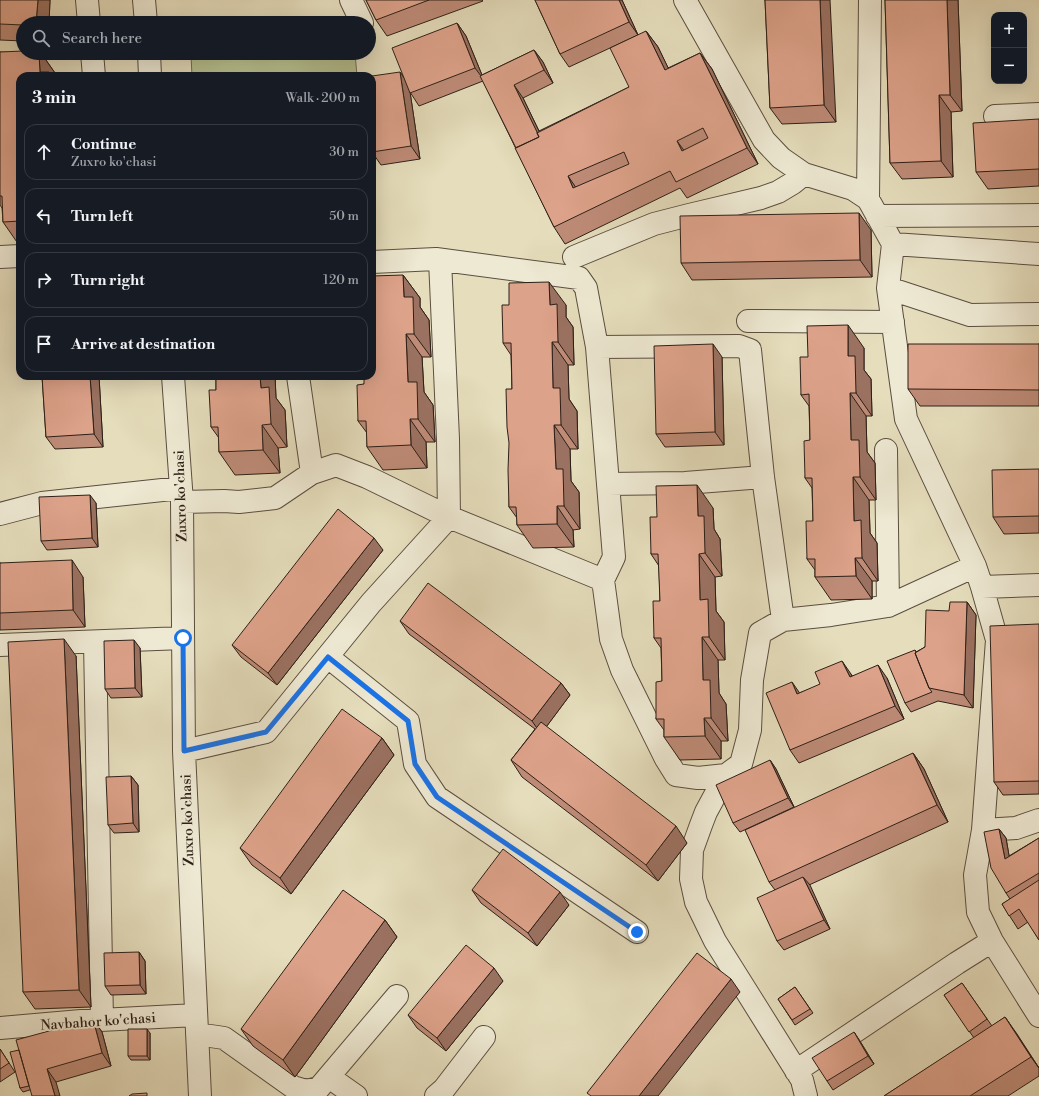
<!DOCTYPE html>
<meta charset="utf-8">
<style>
body{margin:0;font-family:"Libre Bodoni",serif;background:#242831;color:#f1f3f6}
.controls{position:absolute;right:12px;top:12px;display:grid;overflow:hidden;border-radius:8px;box-shadow:0 4px 16px #0002}
.controls button{width:36px;height:36px;display:grid;place-items:center;padding:0;border:0;border-bottom:1px solid #363941;background:#171b24;color:#f1f3f6;font:20px sans-serif}
.stop{position:absolute;width:12px;height:12px;margin:-9px;border:3px solid #1a73e8;border-radius:50%;background:#fff}
.stop.end{background:#1a73e8;border-color:#fff;box-shadow:0 1px 4px #0008}
.list{margin:0;padding:0;list-style:none}
h2{display:flex;justify-content:space-between;align-items:center;height:52px;margin:0;padding:0 16px;font-size:17px}
h2 small{font-size:13px;font-weight:400;color:#9ea1a6}
.list li{display:grid;grid-template-columns:26px 1fr auto;gap:12px;align-items:center;box-sizing:border-box;height:56px;margin:0 8px 8px;padding:0 8px;border:1px solid #363941;border-radius:12px}
.list b{display:block;font-size:15px;white-space:nowrap}
.list p{margin:0;font-size:13px;white-space:nowrap;color:#9ea1a6}
.list em{font-size:13px;font-style:normal;color:#9ea1a6}
.icon{flex:none;width:22px;height:22px;fill:none;stroke:currentColor;stroke-width:2;stroke-linecap:round;stroke-linejoin:round}
.map{position:relative;flex:none;width:1039px;height:1096px;overflow:hidden}
.search{position:absolute;background:#171b24;box-shadow:0 4px 16px #0002;left:16px;top:16px;width:360px;height:44px;display:flex;align-items:center;gap:10px;box-sizing:border-box;padding:0 14px;border-radius:22px;color:#9ea1a6;font-size:15px}
.panel{position:absolute;background:#171b24;box-shadow:0 4px 16px #0002;left:16px;top:72px;width:360px;height:308px;border-radius:12px}
.map>svg:first-child{display:block}
.green{fill:#b8c08e;stroke:#727052}
.lines{fill:none;stroke-linecap:round;stroke-linejoin:round}
.minor-casing{stroke:#5b4e40;stroke-width:24}
.minor{stroke:#eee9d3;stroke-width:22}
.wall{fill:#be8b77;stroke:#2d1f17}
.shaded-wall{fill:#9b7161;stroke:#2d1f17}
.building{fill:#dda28a;stroke:#2d1f17;fill-rule:evenodd}
.route{stroke:#1a73e8;stroke-width:5}
.labels{text-anchor:middle;stroke-width:3.5;stroke-linejoin:round;paint-order:stroke}
.street-label{font-size:14px;fill:#2d1f17;stroke:#eee9d3}
</style>
<div class="map">
<svg width="1039" height="1096" viewBox="0 0 1039 1096">
<rect width="100%" height="100%" fill="#e5ddbc"/>
<filter id="stains"><feTurbulence type="fractalNoise" baseFrequency=".005" numOctaves="4"/><feColorMatrix values="0 0 0 0 .2 0 0 0 0 .09 0 0 0 0 .02 0 0 0 .5 -.17"/></filter>
<radialGradient id="worn" r=".72"><stop offset=".6" stop-color="#630" stop-opacity="0"/><stop offset="1" stop-color="#630" stop-opacity=".3"/></radialGradient>
<path class="green" d="M224,53H355L357,76H192L191,55Z"/>
<g class="lines">
<g class="minor-casing">
<path id="minor" d="M87,0L89,23
M144,0L146,23
M351,0L362,23
M685,0L764,140L781,158L804,174L853,189L868,199L893,244L888,288L906,419L975,566L982,587L997,640L983,830L975,875L978,912L992,941L1039,1016
M92,53L94,76
M149,53L150,76
M995,116L1039,114
M868,199L870,0
M877,216L1039,215
M893,244L1039,254
M0,257L20,256
M574,257L654,224L689,215L761,198L778,192L793,183L804,174
M888,288L970,315L1039,314
M748,321L893,322
M597,347L739,346L750,350L763,477L783,620L760,633L752,680L750,730L741,764L726,775L698,778L676,775L666,759L622,670L611,639L603,580
M173,376L182,502L184,751L200,1096
M298,376L312,473L336,465L367,477L449,517L603,580L614,557L608,484L597,347L586,288L579,278L436,259L372,262
M886,450L888,606
M608,484L685,483L763,477
M182,502L224,501L239,502L275,498L312,473
M0,514L42,503L181,488
M982,587L1039,585
M783,620L831,615L888,606L975,566
M95,642L102,1020
M0,645L183,638
M328,657L408,721L415,764L437,797L637,932
M184,751L266,732L371,603L449,517L448,439L440,260
M726,775L706,812L701,825L692,850L691,879L696,902L715,941L802,1080L806,1096
M983,830L1016,828L1039,820
M0,1028L81,1021L196,1015
M197,1034L224,1038L293,1087L306,1091L319,1088L397,996
M796,1071L957,963L992,941
M329,1077L356,1096
M436,1096L444,1089L484,1037"/>
</g>
<use href="#minor" class="minor"/>
</g>
<path class="wall" d="M0,0H50L49,23H23V41L0,40Z
M366,0H482L483,1L387,36L376,20Z
M535,0H622L638,35L569,67L560,54Z
M765,0L836,122L782,124L770,108Z
M885,0H958L962,111L951,112L953,177L902,179L890,163Z
M457,23L466,36L482,75L534,50L543,62L553,83L523,98L539,131L629,87L646,31L658,47L668,68L700,53L712,69L758,164L687,198L680,188L565,244L554,227L483,81L419,106L410,92L420,159L381,165L372,152L400,72L405,79Z
M0,52L23,53H41L55,73L20,76V245H19L3,222L2,208L0,205Z
M1039,119V186L988,189L976,172Z
M871,230L872,277L692,280L681,263Z
M403,275L420,298V307L429,320L431,357H422L424,392L433,405L435,442H426L427,468L383,470L367,447V433L358,421L364,384Z
M566,305V317L573,327L574,365H568L569,399L577,411L578,449H570L571,481L579,492L580,529L573,530L574,547L533,548L517,525V518L509,507L512,389L511,355L503,343Z
M1039,344V406H920L908,389Z
M864,348V370L871,379L872,416H866L867,452L875,463L876,500H869L870,533L877,543L878,581H872V599L831,600L815,577V570L807,559L813,521L812,488L805,478L810,440L809,406L801,395L808,357Z
M722,357L724,445L665,447L656,434Z
M42,376H99L103,447L55,449L46,437Z
M216,376H275L276,398L285,410L287,447L278,448L280,473L235,475L219,452V438L211,427L216,390Z
M1039,469V533L1004,534L993,517Z
M96,503L98,547L47,550L41,541Z
M713,508L714,529L720,539L722,576L715,577L716,611L724,622L725,660H718L719,693L726,704L728,741H721V759L680,760L664,737V730L656,719L662,681L661,648L654,638L660,601L659,566L651,554L657,517Z
M383,550L277,685L241,657L232,645Z
M0,563L83,577L85,627L0,630Z
M967,602L976,615L973,708L938,701L911,712L905,703L915,650L916,652L925,647L949,611Z
M400,621L561,683L570,695L546,727L687,843L658,881L522,777L511,760L535,729L409,634Z
M1039,624V794L1003,795L994,782Z
M140,648L142,697L111,698L105,689Z
M76,656L91,1007L35,1009L23,992Z
M851,674L852,676L887,678L904,719L799,763L790,750L799,693Z
M382,738L394,755L291,894L252,865L240,848Z
M913,753L924,769L948,822L809,885L830,929L784,950L777,941L775,890L769,882Z
M770,760L776,769L794,807L740,832L733,823Z
M131,776L138,785L139,832L114,833L108,825Z
M999,829L1006,838L1009,856L1039,838V940L1028,922L1018,929L1002,904L1010,899L1006,893Z
M472,890L569,905L537,946L481,903Z
M385,920L397,937L295,1077L253,1046L241,1029Z
M139,952L145,961L146,994L111,995L105,986Z
M503,981L446,1051L417,1028L408,1015Z
M962,983L992,1026L1005,1017L1039,1068V1076L1008,1096H884L974,1038L944,995Z
M795,987L813,1013L795,1025L778,999Z
M93,1019L102,1032L111,1066L56,1082L23,1092L20,1088L19,1050Z
M854,1032L874,1064L833,1090L827,1081Z
M150,1033V1060H131L128,1056Z
M0,1049L15,1072L0,1082Z"/>
<path class="shaded-wall" d="M38,0H50L49,23H36Z
M619,0H622L638,35L629,22Z
M820,0H830L836,122L824,105Z
M947,0H958L962,111L950,95Z
M457,23L466,36L484,80L475,68Z
M646,31L658,47L677,86L665,70Z
M534,50L543,62L553,83L544,70Z
M39,53H41L55,73L56,76H43L40,72Z
M700,53L712,69L758,164L747,148Z
M400,72L409,85L420,159L411,146Z
M514,85L523,98L550,154L541,141Z
M939,95L951,112L953,177L941,161Z
M677,141L689,157L682,151Z
M568,176L579,192L573,188Z
M859,213L871,230L872,277L860,260Z
M403,275L420,298V307L429,320L431,357L414,334L404,297Z
M549,282L566,305V317L573,327L574,365L558,342L550,305Z
M848,325L864,348V370L871,379L872,416L856,393L848,356Z
M406,334L422,357L424,392L433,405L435,442L418,419L408,382Z
M552,342L568,365L569,399L577,411L578,449L561,425L553,388Z
M713,344L722,357L724,445L715,432Z
M90,376H99L103,447L94,434Z
M260,376H275L276,398L285,410L287,447L271,424L261,388Z
M850,393L866,416L867,452L875,463L876,500L860,477L851,440Z
M410,419L426,442L427,468L411,445Z
M262,425L278,448L280,473L263,450Z
M554,425L570,449L571,481L579,492L580,529L564,506L556,469Z
M853,477L869,500L870,533L877,543L878,581L862,558L854,521Z
M697,485L713,508L714,529L720,539L722,576L705,553L698,516Z
M90,495L96,503L98,547L92,538Z
M557,506L573,530L574,547L557,524Z
M374,538L383,550L277,685L268,673Z
M699,554L715,577L716,611L724,622L725,660L709,637L700,600Z
M855,558L872,581V599L856,576Z
M72,560L83,577L85,627L73,610Z
M967,602L976,615L973,708L964,695Z
M702,637L718,660L719,693L726,704L728,741L711,718L703,680Z
M64,639L76,656L91,1007L79,990Z
M134,640L140,648L142,697L135,688Z
M842,661L851,674L858,690L850,677Z
M878,665L887,678L904,719L895,706Z
M792,682L801,695L797,694Z
M561,683L570,695L541,734L532,721Z
M704,718L721,741V759L705,736Z
M382,738L394,755L291,894L280,878Z
M913,753L924,769L948,822L937,805Z
M770,760L776,769L794,807L788,798Z
M131,776L138,785L139,832L133,823Z
M676,826L687,843L658,881L646,865Z
M999,829L1006,838L1011,867L1005,859Z
M803,877L810,885L830,929L824,920Z
M560,892L569,905L537,946L528,933Z
M385,920L397,937L295,1077L283,1060Z
M139,952L145,961L146,994L140,985Z
M494,968L503,981L446,1051L437,1038Z
M731,979L740,992L658,1096H639Z
M1005,1017L1017,1034L1039,1068L1031,1057Z
M93,1019L102,1032L111,1066L102,1053Z
M147,1029L150,1033V1060L147,1056Z
M854,1032L860,1041L874,1064L868,1056Z
M47,1069L56,1082L60,1096H55Z"/>
<path class="building" d="M0,0H38L36,23H23V25L0,24Z
M366,0H429L376,20Z
M535,0H619L629,22L560,54Z
M765,0H820L824,105L770,108Z
M885,0H947L950,95H939L941,161L890,163Z
M457,23L475,68L410,93L392,48Z
M646,31L665,70L700,53L747,148L676,182L670,171L554,227L515,148L539,137L537,133L629,87L610,48ZM703,128L708,138L682,151L677,141ZM624,152L629,164L573,188L568,176Z
M534,50L544,70L514,85L537,132V133L539,137L516,148L480,76Z
M23,51V53H39L40,72H49V76H20V221L3,222L2,196H0V52Z
M400,72L411,146L372,152V76Z
M1039,119V169L976,172L973,123Z
M859,213L860,260L681,263L680,216Z
M403,275L404,297H413L414,334H406L408,382H417L418,419H410L411,445L367,447L366,421H358L357,385L364,384V376H372V276Z
M549,282L550,305L557,304L558,342H552L553,388H560L561,425H554L556,469H563L564,506H557V524L517,525L516,507H509L508,470L509,443L507,427L506,389H512L511,343H503L502,305H509V283Z
M848,325V356H855L856,393H850L851,440H859L860,477H853L854,521L861,520L862,558H855L856,576L815,577V559H807L806,521H813L812,478H805L804,441L810,440L809,394L801,395L800,357H808L807,326Z
M713,344L715,432L656,434L654,346Z
M908,344H1039V390L908,389Z
M42,376H90L94,434L46,437Z
M216,376H260L261,388L269,387L271,424L262,425L263,450L219,452L218,427H211L209,390H216Z
M1039,469V516L993,517L992,470Z
M697,485L698,516H704L705,553L699,554L700,600L708,599L709,637H702L703,680H710L711,718H704L705,736L664,737V719H656V682L662,681L661,638H654L653,601H660L658,554H651L650,517H657L656,486Z
M90,495L92,538L41,541L39,497Z
M338,509L374,538L268,673L232,645Z
M72,560L73,610L0,613V563Z
M428,583L561,683L532,721L400,621Z
M950,602H967L964,695L929,688L915,653L925,647L926,610L949,611Z
M1039,624V781L994,782L990,626Z
M64,639L79,990L23,992L8,642Z
M134,640L135,688L105,689L104,641Z
M915,650L916,652L915,653L929,688L932,692L905,703L887,661Z
M842,661L850,677L878,665L895,706L790,750L766,693L792,682L797,694L820,684L815,672Z
M342,709L382,738L280,878L240,848Z
M541,722L676,826L646,865L511,760Z
M913,753L937,805L769,882L745,830Z
M770,760L788,798L733,823L716,785Z
M131,776L133,823L108,825L106,777Z
M999,829L1005,859L1039,838V873L1006,893L991,868L984,832Z
M503,849L560,892L528,933L472,890Z
M803,877L824,920L777,941L757,898Z
M1039,880V940L1019,909L1009,916L1002,904Z
M343,890L385,920L283,1060L241,1029Z
M466,945L494,968L437,1038L408,1015Z
M139,952L140,985L105,986L104,953Z
M697,953L731,979L639,1096H591L587,1093Z
M962,983L987,1019L969,1032L944,995Z
M795,987L810,1009L792,1020L778,999Z
M1005,1017L1031,1057L970,1096H884Z
M93,1019L102,1053L47,1069L55,1096H32L16,1040Z
M128,1029H147V1056H128Z
M854,1032L868,1056L827,1081L812,1058Z
M0,1049L9,1063L0,1069Z
M19,1050L29,1086L20,1088L10,1052Z
M147,1093V1096H129L132,1094Z"/>
<g class="lines">
<path class="route" d="M183,638L184,751L266,732L328,657L408,721L415,764L437,797L637,932"/>
</g>
<g class="labels">
<g class="street-label">
<text transform="translate(180 496) rotate(-92)" y="5">Zuxro ko'chasi</text>
<text transform="translate(187 820) rotate(-92)" y="5">Zuxro ko'chasi</text>
<text transform="translate(98 1021) rotate(-4)" y="5">Navbahor ko'chasi</text>
</g>
</g>
<rect width="100%" height="100%" filter="url(#stains)"/>
<rect width="100%" height="100%" fill="url(#worn)"/>
</svg>
<div class="controls">
<button>+</button>
<button>−</button>
</div>
<div class="stop" style="left:183px;top:638px"></div>
<div class="stop end" style="left:637px;top:932px"></div>
<div class="search"><svg class="icon" aria-label="search" viewBox="0 0 24 24"><circle cx="10" cy="10" r="6"/><path d="M15 15l6 6"/></svg>Search here</div>
<section class="panel">
<h2>3 min<small>Walk · 200 m</small></h2>
<ul class="list">
<li><svg class="icon" aria-label="ahead" viewBox="0 0 24 24"><path d="M12 20V5M6 11l6-6 6 6"/></svg><div><b>Continue</b><p>Zuxro ko'chasi</p></div><em>30 m</em></li>
<li><svg class="icon" aria-label="left" viewBox="0 0 24 24"><path d="M17 20v-9H6M10 6l-5 5 5 5"/></svg><div><b>Turn left</b></div><em>50 m</em></li>
<li><svg class="icon" aria-label="right" viewBox="0 0 24 24"><path d="M7 20v-9h11M14 6l5 5-5 5"/></svg><div><b>Turn right</b></div><em>120 m</em></li>
<li><svg class="icon" aria-label="arrive" viewBox="0 0 24 24"><path d="M6 21V4h12l-3 4 3 4H6"/></svg><div><b>Arrive at destination</b></div></li>
</ul>
</section>
</div>
